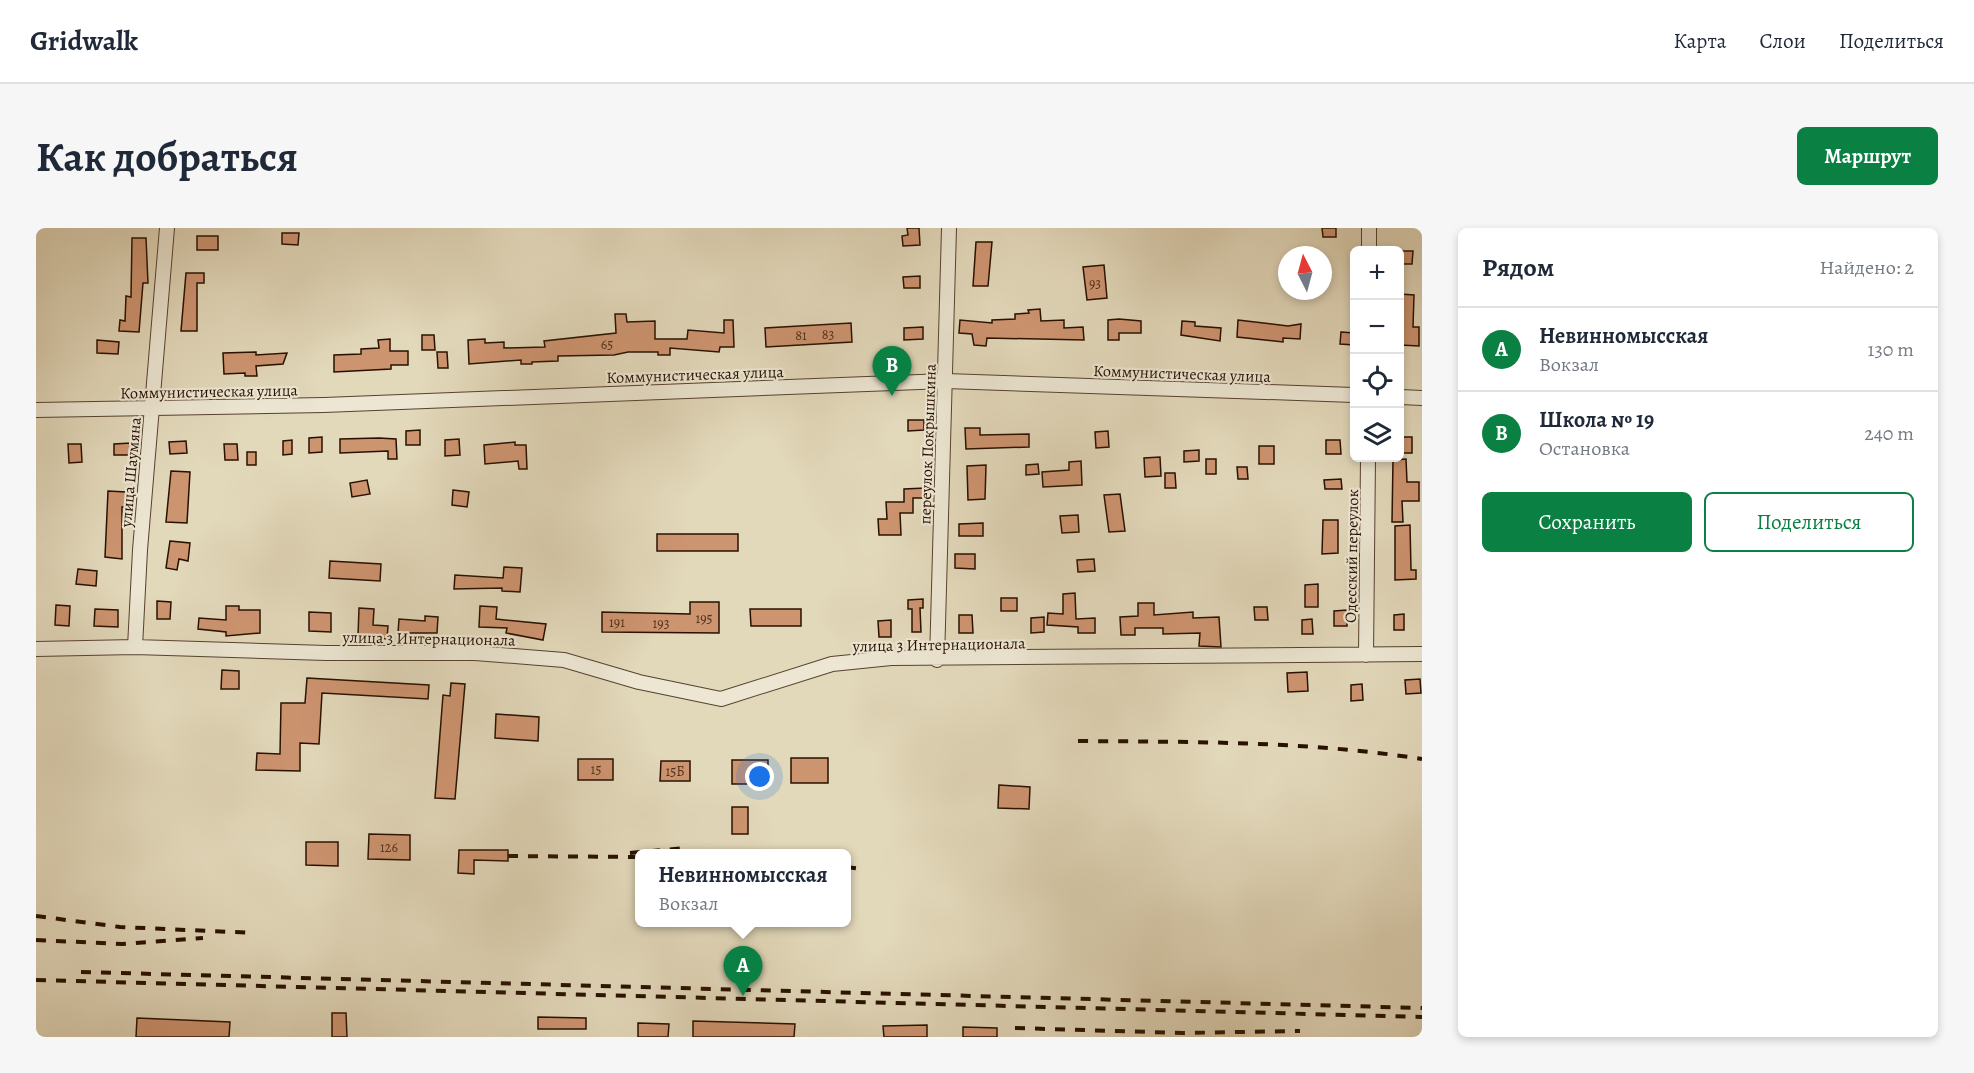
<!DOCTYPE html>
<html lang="ru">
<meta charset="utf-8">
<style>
body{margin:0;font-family:Alegreya,serif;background:#f6f6f7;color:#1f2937}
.controls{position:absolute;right:18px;top:18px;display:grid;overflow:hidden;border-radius:9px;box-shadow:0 3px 9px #0003}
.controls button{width:54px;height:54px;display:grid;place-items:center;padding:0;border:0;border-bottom:2px solid #e0e1e3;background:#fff;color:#1f2937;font:30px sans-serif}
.compass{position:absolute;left:1242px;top:18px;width:54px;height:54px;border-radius:50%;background:#fff;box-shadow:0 3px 9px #0003;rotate:354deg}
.you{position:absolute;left:724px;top:549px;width:21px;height:21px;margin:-15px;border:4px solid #fff;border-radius:50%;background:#1a73e8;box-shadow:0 0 0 9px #1a73e833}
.badge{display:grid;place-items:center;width:39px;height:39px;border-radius:50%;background:#0b8043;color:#fff;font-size:20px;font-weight:700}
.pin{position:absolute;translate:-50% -50px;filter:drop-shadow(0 2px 3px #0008)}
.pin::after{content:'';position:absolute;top:32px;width:21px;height:18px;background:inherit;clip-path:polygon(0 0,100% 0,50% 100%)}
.popup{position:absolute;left:599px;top:621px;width:216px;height:78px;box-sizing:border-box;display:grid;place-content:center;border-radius:9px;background:#fff;filter:drop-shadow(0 2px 4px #0005);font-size:20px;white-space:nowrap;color:#747a83}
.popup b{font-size:22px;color:#1f2937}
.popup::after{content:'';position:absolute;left:50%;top:100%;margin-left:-12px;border:12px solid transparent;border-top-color:#fff}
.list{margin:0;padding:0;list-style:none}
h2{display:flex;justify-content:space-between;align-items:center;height:78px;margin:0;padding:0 24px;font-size:26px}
h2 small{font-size:20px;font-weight:400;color:#747a83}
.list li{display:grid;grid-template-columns:39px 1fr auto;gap:18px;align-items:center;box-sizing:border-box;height:84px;padding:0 24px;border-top:2px solid #e0e1e3}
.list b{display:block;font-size:22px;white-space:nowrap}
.list p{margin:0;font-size:20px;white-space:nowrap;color:#747a83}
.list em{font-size:20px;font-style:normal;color:#747a83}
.actions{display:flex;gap:12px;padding:18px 24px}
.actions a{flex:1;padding:14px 0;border:2px solid #0b8043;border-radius:9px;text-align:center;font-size:21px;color:#0b8043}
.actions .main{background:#0b8043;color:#fff}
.icon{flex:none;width:33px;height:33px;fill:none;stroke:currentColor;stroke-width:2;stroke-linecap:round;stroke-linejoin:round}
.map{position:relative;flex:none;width:1386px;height:809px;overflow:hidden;border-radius:9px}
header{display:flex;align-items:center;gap:36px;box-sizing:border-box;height:84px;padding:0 30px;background:#fff;border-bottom:2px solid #e0e1e3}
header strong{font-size:28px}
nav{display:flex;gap:33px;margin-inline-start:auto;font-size:21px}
.intro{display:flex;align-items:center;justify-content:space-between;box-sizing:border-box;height:144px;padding:0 36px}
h1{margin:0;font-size:42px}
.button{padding:15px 27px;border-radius:9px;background:#0b8043;color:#fff;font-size:21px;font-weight:700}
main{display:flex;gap:36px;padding:0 36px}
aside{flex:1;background:#fff;border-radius:9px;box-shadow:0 3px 9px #0003}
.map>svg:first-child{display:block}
.building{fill:#cd9470;stroke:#281000;stroke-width:1.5}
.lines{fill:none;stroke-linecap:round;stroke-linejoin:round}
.minor-casing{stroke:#56422e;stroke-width:16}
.minor{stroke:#ece6d2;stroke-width:14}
.rail{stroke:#281000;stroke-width:4;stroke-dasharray:10 10;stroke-linecap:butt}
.labels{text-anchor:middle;stroke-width:4.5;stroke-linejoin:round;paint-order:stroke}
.number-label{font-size:14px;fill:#51311c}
.street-label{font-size:16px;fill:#281000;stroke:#ece6d2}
</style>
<header>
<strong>Gridwalk</strong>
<nav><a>Карта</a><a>Слои</a><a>Поделиться</a></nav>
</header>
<div class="intro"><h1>Как добраться</h1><a class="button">Маршрут</a></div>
<main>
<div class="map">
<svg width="1386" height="809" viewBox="0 0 1386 809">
<rect width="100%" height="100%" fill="#e2d8ba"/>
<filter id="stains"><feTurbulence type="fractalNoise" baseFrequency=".00333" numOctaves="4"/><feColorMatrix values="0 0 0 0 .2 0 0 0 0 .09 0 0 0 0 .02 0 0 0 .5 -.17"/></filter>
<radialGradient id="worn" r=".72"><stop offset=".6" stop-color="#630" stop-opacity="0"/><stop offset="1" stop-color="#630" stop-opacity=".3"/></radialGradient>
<path class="building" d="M871,0H883L884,17L867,18L866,8L872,7Z
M1286,0H1300V9H1287Z
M246,5H263L262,17L246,16Z
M161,8H182V22H161Z
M96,10H110L112,55H107L103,104L83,103L84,92L89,93L90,68L95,69Z
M940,14H956L952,58H937Z
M1364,23H1377L1376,36H1364Z
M1068,37L1071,70L1051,72L1047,39Z
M150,45H168V55H161V103H145Z
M884,48V60H868L867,49Z
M1364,66L1378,67L1377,99H1383V118L1364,117Z
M1004,81L1005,93L1028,92V100L1047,99L1048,112L951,110L950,118L938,117L936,106L923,105L924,92L956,95V92L979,91V86L993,85L992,82Z
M579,86H590L591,94L619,93V111H651L652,102L688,105V92H697L698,119H684L683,124L634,120V127H622V124H592L578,127L522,128V133L496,134V136H485V132L433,136L432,112L449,111V115L468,114V120L509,119L508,113L580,105Z
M1083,91L1105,93V105H1083V112H1072V92Z
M1202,92L1252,98L1265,96L1264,111L1247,110V114L1201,109Z
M1146,93L1159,94V98L1185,100L1184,113L1145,107Z
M815,95L816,114L730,119L729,100Z
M887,99V111L868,112V100Z
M1305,104L1318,105V117L1304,116Z
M386,107H398L399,122H386Z
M354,111V123H372V137H355V141L298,144V127L325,126V121L343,120L342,112Z
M61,112L83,114L82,126L61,125Z
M220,124V127L251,125L247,136L220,138L221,148H209V145L188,146L187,125Z
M401,124H411L412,140H402Z
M872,192H888V202L872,203Z
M929,200H944V207L993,206V219L930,221Z
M384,202V217H370V203Z
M1072,203L1073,219L1060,220L1059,204Z
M286,209V224L273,225V210Z
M1364,209H1376V225H1364Z
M343,210L360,211L361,231H352V223L304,225V211Z
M423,211L424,227L409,228V212Z
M256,212V226L247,227V213Z
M1290,212H1304L1305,226H1290Z
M150,213L151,225L134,226L133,214Z
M479,214V217H490L491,241H483L482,233L449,236L448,217Z
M95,215V227H78V216Z
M32,216H45L46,234L33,235Z
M188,216H201L202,232H189Z
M1223,218H1238V236H1223Z
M1163,222V233L1148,234V223Z
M211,224H220V237H211Z
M1124,229L1125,248L1109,249L1108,230Z
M1170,231H1180V246H1170Z
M1370,231L1371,254H1383V273H1366L1367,294H1356L1357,232Z
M1045,233L1046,257L1007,259L1006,244L1033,242V234Z
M1002,236L1003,246L990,247V237Z
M950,237L949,271L932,272L931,238Z
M1201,239H1211L1212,251H1202Z
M135,243L154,244L151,295L130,294Z
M1129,245H1139L1140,260H1129Z
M1305,251L1306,261H1289L1288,252Z
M331,252L334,266L316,269L314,255Z
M889,260L890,270H877V285H864L865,307H843L842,291H851L850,274H868V261Z
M417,262L433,264L431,279L416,277Z
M72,263L90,264L89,279H86V331L69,329Z
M1084,266L1089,303L1073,304L1068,267Z
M1042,287L1043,304L1026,305L1024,288Z
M1287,292H1302V325L1286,326Z
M947,295V308H923V296Z
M1374,297L1375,342H1380V351L1359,352V298Z
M621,306H702V323H621Z
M134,313L154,315L152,333L143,331L141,342L130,340Z
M919,326H939V341L919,340Z
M1058,331L1059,343L1042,344L1041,332Z
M294,333L345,336L344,353L293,350Z
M468,339L486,340L484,364L466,363V360L418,361L419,347L467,350Z
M42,341L61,343L60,358L40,356Z
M1282,356V379H1269V357Z
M1039,365L1040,391L1059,390V405H1042V399L1011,397L1012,385L1027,386V366Z
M965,370H981V383H965Z
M887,371V380H884L885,404H876V381H872V372Z
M121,373L135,374L134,391H121Z
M654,374H683V405L566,404V384L654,386Z
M1102,375H1118V387L1157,384V390L1183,389L1185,419L1163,418L1164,405L1127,406V400H1099V407H1085L1084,389L1102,388Z
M20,377L34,378L33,398L19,397Z
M190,378H203V382H224V405L190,408V404L162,401L163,390L190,392Z
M444,378L461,379L460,391L510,396L507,412L470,405L471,400L443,399Z
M1218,379H1231L1232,392H1219Z
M323,380L338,381L337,397L352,398L351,411L322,408Z
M59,381L82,382V399L58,398Z
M714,381H765V398H715Z
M1311,382V398H1298V383Z
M273,384L295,385V404L273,403Z
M1368,386V402H1358V387Z
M923,387H936L937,405H923Z
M389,388L402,389L401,405H362L363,391L389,393Z
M1008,389V404L995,405V390Z
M1276,391L1277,406H1266V392Z
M855,392V409H843L842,393Z
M186,442L203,443V461H185Z
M1271,444L1272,463L1252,464L1251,445Z
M271,450L393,457L392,471L286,465L283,516L264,515V543L220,542L221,525L244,526L245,475H269Z
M1384,451L1385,465L1370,466L1369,452Z
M415,455L429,456L419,571L399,570L407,467L414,468Z
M1326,456L1327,472L1315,473V457Z
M460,486L503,489L502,513L459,510Z
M755,530H792V555H755Z
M542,531H577V552H542Z
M696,532H732V556H696Z
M625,533H654V553H624Z
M963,557L994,559L993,581L962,580Z
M696,579H712V606H696Z
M333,606L374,607V632L332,631Z
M270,614H302V638L270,637Z
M423,622H472V633L438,632V646L422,645Z
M296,785H310L311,809H296Z
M502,789L550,790V801H502Z
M101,790L194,794L193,809H100Z
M657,793L759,796L758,809H657Z
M602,795L633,796L632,809H602Z
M891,797V809H848L847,798Z
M927,799L961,800V809H927Z"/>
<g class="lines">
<g class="minor-casing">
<path id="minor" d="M1333,22V0
M1364,169L1386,170
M0,182L288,177L910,153L1318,167
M99,419L104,322L131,0
M0,421L99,419L290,425H439L528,432L603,454L685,471L796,436L855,430L1386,426
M1330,427L1332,230
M901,432L913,0"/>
</g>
<use href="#minor" class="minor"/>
<path class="rail" d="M1042,513C1159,514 1271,513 1386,531
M594,625L650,620
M472,628L604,629
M810,639L825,641
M0,688L84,699L219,705
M0,712L86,716L167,710
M45,744L1386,780
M0,752L1386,789
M979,800L1147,805L1264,803"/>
</g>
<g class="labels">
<g class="number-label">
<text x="1059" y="60">93</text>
<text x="792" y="111">83</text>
<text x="765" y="112">81</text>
<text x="571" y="121">65</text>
<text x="668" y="395">195</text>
<text x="581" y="399">191</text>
<text x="625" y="400">193</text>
<text x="560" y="546">15</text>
<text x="639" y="548">15Б</text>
<text x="353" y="624">126</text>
</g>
<g class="street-label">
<text transform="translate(1146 145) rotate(2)" y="6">Коммунистическая улица</text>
<text transform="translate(659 146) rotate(-2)" y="6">Коммунистическая улица</text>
<text transform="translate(173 163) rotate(-1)" y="6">Коммунистическая улица</text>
<text transform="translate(891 216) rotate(-88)" y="6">переулок Покрышкина</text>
<text transform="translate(94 244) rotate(-85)" y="6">улица Шаумяна</text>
<text transform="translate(1315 328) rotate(-89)" y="6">Одесский переулок</text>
<text transform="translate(393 410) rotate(1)" y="6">улица 3 Интернационала</text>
<text transform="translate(903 416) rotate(-1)" y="6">улица 3 Интернационала</text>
</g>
</g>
<rect width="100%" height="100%" filter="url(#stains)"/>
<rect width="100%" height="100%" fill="url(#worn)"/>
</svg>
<div class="controls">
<button>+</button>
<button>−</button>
<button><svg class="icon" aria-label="locate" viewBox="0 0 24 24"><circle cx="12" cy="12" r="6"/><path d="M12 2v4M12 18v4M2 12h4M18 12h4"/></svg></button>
<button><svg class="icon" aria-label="layers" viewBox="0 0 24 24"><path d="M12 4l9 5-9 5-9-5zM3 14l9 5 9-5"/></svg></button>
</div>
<svg class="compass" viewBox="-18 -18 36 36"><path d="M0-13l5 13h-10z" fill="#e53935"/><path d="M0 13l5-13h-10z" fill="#747a83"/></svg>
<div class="you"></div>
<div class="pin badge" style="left:707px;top:768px">A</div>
<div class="popup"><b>Невинномысская</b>Вокзал</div>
<div class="pin badge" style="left:856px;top:168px">B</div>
</div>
<aside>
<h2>Рядом<small>Найдено: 2</small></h2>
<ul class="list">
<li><span class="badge">A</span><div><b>Невинномысская</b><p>Вокзал</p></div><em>130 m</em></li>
<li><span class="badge">B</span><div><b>Школа № 19</b><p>Остановка</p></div><em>240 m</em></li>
</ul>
<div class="actions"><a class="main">Сохранить</a><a>Поделиться</a></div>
</aside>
</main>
